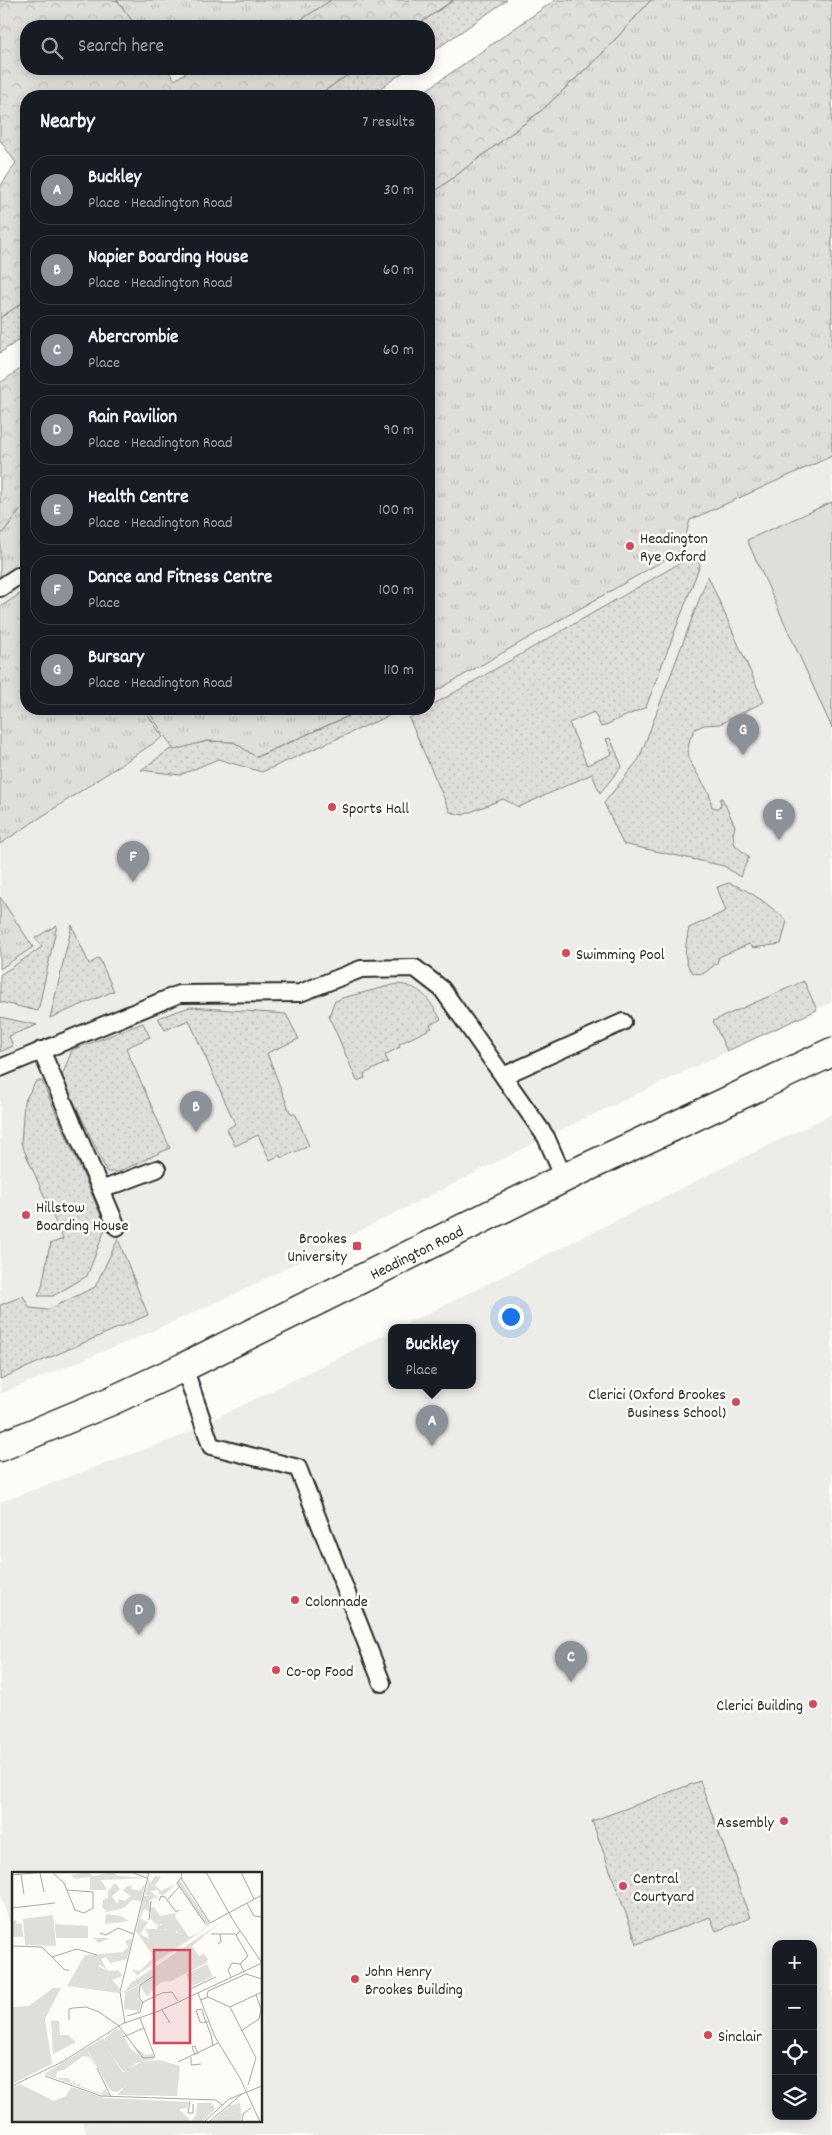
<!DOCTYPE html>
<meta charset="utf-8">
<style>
body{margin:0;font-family:Dekko,sans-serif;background:#20242c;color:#f1f3f6}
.controls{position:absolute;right:15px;bottom:15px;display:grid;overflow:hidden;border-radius:10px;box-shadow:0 2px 12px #0003}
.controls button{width:45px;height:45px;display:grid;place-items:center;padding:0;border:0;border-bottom:1px solid #363941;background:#171b24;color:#f1f3f6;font:25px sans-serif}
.you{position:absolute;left:510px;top:1316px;width:18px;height:18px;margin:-12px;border:4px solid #fff;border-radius:50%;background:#1a73e8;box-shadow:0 0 0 8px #1a73e833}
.badge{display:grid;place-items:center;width:32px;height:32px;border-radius:50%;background:#8c9099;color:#fff;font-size:16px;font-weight:700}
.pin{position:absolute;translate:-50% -41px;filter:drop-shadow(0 1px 2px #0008)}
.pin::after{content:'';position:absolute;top:26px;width:18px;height:15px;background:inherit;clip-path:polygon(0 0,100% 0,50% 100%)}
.popup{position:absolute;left:388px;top:1324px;width:88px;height:65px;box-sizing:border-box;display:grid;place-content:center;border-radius:10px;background:#171b24;filter:drop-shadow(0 1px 4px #0005);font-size:16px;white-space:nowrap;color:#9ea1a6}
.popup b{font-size:19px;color:#f1f3f6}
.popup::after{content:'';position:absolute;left:50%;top:100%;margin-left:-10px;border:10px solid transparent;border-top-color:#171b24}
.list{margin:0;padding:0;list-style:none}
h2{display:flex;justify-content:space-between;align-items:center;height:65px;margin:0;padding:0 20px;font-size:21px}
h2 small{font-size:16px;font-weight:400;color:#9ea1a6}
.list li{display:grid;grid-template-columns:32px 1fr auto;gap:15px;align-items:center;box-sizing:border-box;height:70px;margin:0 10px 10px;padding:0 10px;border:1px solid #363941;border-radius:20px}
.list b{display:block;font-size:19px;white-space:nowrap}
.list p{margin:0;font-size:16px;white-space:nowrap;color:#9ea1a6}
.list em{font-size:16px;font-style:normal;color:#9ea1a6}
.icon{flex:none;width:28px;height:28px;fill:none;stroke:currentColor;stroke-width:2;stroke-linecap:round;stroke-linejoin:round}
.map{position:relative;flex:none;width:832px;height:2135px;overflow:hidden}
.search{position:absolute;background:#171b24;box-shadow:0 2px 12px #0003;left:20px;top:20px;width:415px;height:55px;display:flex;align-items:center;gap:12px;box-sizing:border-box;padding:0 18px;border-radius:20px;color:#9ea1a6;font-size:19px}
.panel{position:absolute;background:#171b24;box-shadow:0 2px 12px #0003;left:20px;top:90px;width:415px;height:625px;border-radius:20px}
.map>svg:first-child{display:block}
.built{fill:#edece8;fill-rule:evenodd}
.grass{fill:url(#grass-dots);stroke:#858482}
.forest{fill:url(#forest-crowns);stroke:#858482}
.park{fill:url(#park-tufts);stroke:#858482}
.garden{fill:#dfdeda;stroke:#858482}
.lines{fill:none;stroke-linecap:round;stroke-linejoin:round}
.lane-casing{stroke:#2b2b2b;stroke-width:20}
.primary-casing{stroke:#2b2b2b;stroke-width:31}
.lane{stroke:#fdfcf7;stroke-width:16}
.primary{stroke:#fdfcf7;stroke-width:28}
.poi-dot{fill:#d1495b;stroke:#fdfcf7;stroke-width:2}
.labels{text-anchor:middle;stroke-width:5;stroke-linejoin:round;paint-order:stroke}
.poi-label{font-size:16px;fill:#2b2b2b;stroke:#fdfcf7;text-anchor:start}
.street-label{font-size:16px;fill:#2b2b2b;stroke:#fdfcf7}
.inset-road{fill:none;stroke:#a9a8a5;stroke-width:1}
.view{fill:#d1495b;fill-opacity:0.15;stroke:#d1495b;stroke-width:2.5}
.inset-edge{fill:none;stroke:#2b2b2b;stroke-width:2.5}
</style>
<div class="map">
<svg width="832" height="2135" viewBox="0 0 832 2135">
<defs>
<pattern id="grass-dots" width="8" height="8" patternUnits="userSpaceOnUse" patternTransform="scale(1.25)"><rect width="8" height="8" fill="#dfdeda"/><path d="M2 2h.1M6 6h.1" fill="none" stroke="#c0bfbb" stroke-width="1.8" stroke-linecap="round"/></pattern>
<pattern id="forest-crowns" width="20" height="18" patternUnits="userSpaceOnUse" patternTransform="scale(1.25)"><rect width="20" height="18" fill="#dfdeda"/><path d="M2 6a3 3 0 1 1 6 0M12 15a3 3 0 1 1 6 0" fill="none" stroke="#c0bfbb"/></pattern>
<pattern id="park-tufts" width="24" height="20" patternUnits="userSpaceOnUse" patternTransform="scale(1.25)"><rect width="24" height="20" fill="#dfdeda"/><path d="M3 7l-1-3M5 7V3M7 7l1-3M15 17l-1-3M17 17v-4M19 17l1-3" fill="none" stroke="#c0bfbb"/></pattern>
</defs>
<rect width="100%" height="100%" fill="#fdfcf7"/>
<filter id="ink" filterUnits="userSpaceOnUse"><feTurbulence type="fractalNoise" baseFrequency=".02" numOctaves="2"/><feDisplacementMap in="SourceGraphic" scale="10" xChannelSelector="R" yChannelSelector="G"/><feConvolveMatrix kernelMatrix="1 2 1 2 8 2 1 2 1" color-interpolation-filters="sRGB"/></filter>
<g filter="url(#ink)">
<path class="built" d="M555,0H832V1002L546,1137L241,1291L146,1334L0,1394V383L26,365V709H429V96H418Z
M832,1114V2135H87L83,2121H261V1874H14V1934L0,1896V1502L176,1438L392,1331V1385H472V1327H400ZM776,1944H813V2116H776Z"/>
<path class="grass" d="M454,0H507L429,54V26H416Z
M356,69H408L369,96H317Z
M26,300V335L0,353V318Z
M694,555L700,565L646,707L601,727L594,712L569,723L587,765L612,754L606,739L610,738L622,766L600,793L592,774L519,807L503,799L463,815L450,812L409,718L425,709H429V707Z
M708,576L764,702L720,724L704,725L695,729L690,739L688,748L689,760L709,793L712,807L717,808L721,806L720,799L722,798L735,826L733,835L735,845L749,857L740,877L724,866L623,844L604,803L639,759Z
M364,709H404L262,772L218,759L180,775L141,770L169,750L207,741L234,742L257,757Z
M729,883C751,890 770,906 787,921L781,944L753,948L749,944L719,957L717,963L703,974L693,973C681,960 686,944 689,928L726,911L717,887Z
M57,925L38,1011L0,1002V975L42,947L35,938Z
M72,925L89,964L99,958L114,991L50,1018Z
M804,981L817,1010L727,1051L713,1021Z
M397,984C422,986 428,999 441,1019L430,1025L432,1028L399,1044L400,1047L385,1055L388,1062L364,1074L365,1078L357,1081L329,1016L334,1002L342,998Z
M190,1007L286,1014L299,1039L267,1053L290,1112L296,1115L309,1146L281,1158L280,1155L270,1160L258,1135L235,1146L227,1129L235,1124L189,1020L165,1030L158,1018Z
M0,1017L37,1025L9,1036L13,1046L0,1052Z
M143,1023L150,1037L126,1048L170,1148L118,1172H107L62,1076L72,1050Z
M36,1081H42L106,1227L87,1276L53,1296H38L42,1287L49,1248L51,1247L50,1244L63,1239L21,1143L24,1102Z
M118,1239L148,1315L0,1379V1305L23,1296L30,1308L47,1310L95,1287Z
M700,1781L750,1918L716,1931L710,1917L637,1944L592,1821Z"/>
<path class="forest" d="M0,0H117L136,26H26V69H167L175,80L191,69H356L317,96H26V300L0,318V187L16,163L0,140Z
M331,0H453L416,26H291Z
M555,0H651L602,54L541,111L429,196V96H418Z
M26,365V503L0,536V383Z"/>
<path class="park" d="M117,0H331L291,26H136Z
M651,0H832V456L690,520L682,550L429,695V196L541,111L602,54Z
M26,503V575L19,566L0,578V536Z
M26,590V709H144L163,737L0,844V607Z
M147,709H364L256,757L234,742L207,741L174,750Z
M0,897L33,947L0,969Z"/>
<path class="garden" d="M832,502V728L747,540Z"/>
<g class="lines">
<g class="lane-casing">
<path id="lane" d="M0,588L18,576
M41,1050L117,1227
M0,1068L179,994L300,993L361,969L415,968L442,989L546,1137L564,1178
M503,1076L623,1022
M101,1190L157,1169
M184,1367L211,1446L298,1468L382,1683"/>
</g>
<g class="primary-casing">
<g id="primary">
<path id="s1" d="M0,1447L111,1401L184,1367L564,1178L832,1052"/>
</g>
</g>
<use href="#lane" class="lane"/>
<use href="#primary" class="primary"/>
</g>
</g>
<g class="poi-dot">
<circle cx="630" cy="546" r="5"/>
<circle cx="332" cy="807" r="5"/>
<circle cx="566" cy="953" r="5"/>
<circle cx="26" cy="1215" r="5"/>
<rect x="352" y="1241" width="10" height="10" rx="2.5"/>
<circle cx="736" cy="1402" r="5"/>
<circle cx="295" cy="1600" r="5"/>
<circle cx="276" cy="1670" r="5"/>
<circle cx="813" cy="1704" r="5"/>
<circle cx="784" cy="1821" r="5"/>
<circle cx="623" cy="1886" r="5"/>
<circle cx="355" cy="1979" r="5"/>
<circle cx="708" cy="2035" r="5"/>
</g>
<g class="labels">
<g class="poi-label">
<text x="640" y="543">Headington<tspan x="640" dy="18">Rye Oxford</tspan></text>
<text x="342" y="813">Sports Hall</text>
<text x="576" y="959">Swimming Pool</text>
<text x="36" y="1212">Hillstow<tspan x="36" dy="18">Boarding House</tspan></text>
<text x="347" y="1243" text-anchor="end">Brookes<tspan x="347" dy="18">University</tspan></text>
<text x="726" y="1399" text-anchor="end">Clerici (Oxford Brookes<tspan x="726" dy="18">Business School)</tspan></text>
<text x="305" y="1606">Colonnade</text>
<text x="286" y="1676">Co-op Food</text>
<text x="803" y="1710" text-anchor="end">Clerici Building</text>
<text x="774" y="1827" text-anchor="end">Assembly</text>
<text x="633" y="1883">Central<tspan x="633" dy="18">Courtyard</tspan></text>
<text x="365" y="1976">John Henry<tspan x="365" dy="18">Brookes Building</tspan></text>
<text x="718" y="2041">Sinclair</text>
</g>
<g class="street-label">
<text dy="6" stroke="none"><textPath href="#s1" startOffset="460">Headington Road</textPath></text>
</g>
</g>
<g transform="translate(12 1872)">
<rect width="250" height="250" fill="#fdfcf7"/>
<path d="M167,7L198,52L114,113L195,55L165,11ZM4,48L5,52L10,51L11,65H0V49ZM127,113L126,126L130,130L127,139L112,137L113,121ZM104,157L109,158L118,176L130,186L114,197L94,172L93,166ZM220,239L229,241V250H211L210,243L216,244Z" fill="#dfdeda"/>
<path d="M75,0L82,4L100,0L106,4L135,6L89,8L95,18H78V5L63,7L59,3ZM143,4L149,5L143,13L149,19L163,12L152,23L147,22L146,18L138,19L148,27L143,25L137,29L138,36L142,35L148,44L164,41L163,45L177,65L186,61L125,103L120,97L128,99L142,85L124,59L132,24L140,23H133L137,5L138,12ZM132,37L139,40L138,46L145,53L149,52L151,57L167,60L155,79L151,80L141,69L128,62L136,50L128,47ZM103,11L108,17L100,24L105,32L107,27L113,29L119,24L111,19L114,15L120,13L119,17L128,19L133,11L129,29L120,28L112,36L95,40L90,35L91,28L96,26V19ZM94,42L109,44L117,49L93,52ZM208,51L140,104L111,122L119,111ZM43,52L76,54V66H98L87,71L81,66H44ZM120,66L115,87L98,91L94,85L89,87L95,98L75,83L111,80L116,75L113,69ZM106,98L111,104L100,108L108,117H93L97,99ZM91,166L114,197L129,186L121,173L133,183L141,182L142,187L124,191L116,198L111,199L91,172L76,180L84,194L77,185L71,184L52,198L45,199L44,206H56L60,211L63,208V213L69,211L68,214L90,222L92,217L98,223L93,224L32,202ZM228,231L229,241L220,239L216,244L210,243L211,250H199L219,233Z" fill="#dfdeda" fill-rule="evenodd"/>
<path d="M146,53H150L153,58L163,55L164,61L170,59L173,66L149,81L141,69L138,73L136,61L132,57H145ZM193,64L180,74L187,84L192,82L196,87L194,91L159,109L149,110L135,124L128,113L171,77ZM41,116H49L33,147L40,192L0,212V135L17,134ZM39,148L47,149L48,163H56L64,170L41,182ZM148,188L168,194L165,224L105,223L117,211L110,201L129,190ZM8,212L42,229L54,224L59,215L93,226L177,230L175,236L167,237L179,249L184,243L185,231H200L203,237L190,250H0V216Z" fill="#dfdeda"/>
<path d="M41,43L44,74L13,73L11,47ZM73,83L87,85V95L97,99L93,117H108L107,121L55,114ZM195,92L201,105L180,114L174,102ZM91,171L118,211L105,220L99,219L76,179ZM128,197L156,198L161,204V211L151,219H126L120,206ZM128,199H154L160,204V210L153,217L127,216L121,207Z" fill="#dfdeda" fill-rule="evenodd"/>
<path class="inset-road" d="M40,0L52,11L63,38L72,41L81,36V20L55,18M119,0L135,6M170,0L169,6L198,51L250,23M194,0L221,48L250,91M229,0L242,27M28,1L32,20M0,3L34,0M9,3L12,22M169,6L165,11L193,51M156,27L168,14M147,29L149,24L153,25L164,40L167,38M235,31L242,44L250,45M0,36L43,31M137,48L139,29M228,59L224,63L236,84L228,92M88,61L94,63L106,56L122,62M199,62H208L209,70L206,72M208,62H224M0,74L30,75L53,98H57M40,85L65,77L85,83M219,105L216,98L220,91L228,92L232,99M178,117L204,105M186,121L203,165L228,206L248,250M195,125L196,119L234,102L250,107M189,128L196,125L218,135L244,186L236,213M131,131L127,125L128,113L143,103M218,135L250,120M150,138L158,151M115,144L128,140L131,130L150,121L160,120L166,129M57,148V137L61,136L74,135L87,140L107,154L131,186L143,185L128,146M197,149L196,150H194L191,151L188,150L184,138L190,137L193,148L194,150L198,160L199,163L201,174M113,151L108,120L137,0M229,159L247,147L249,137L244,123M111,165L132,156M183,183L180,175L183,174L186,182M179,185V193L189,192M166,190L206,171M85,196L99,225M33,204L89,224L204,228L210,233M0,214L50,190L110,152L147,139L250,91M178,229L176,241H181V232M192,250L217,227L250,214M197,250L231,221M230,250L231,242L239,236"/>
<path class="view" d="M142,78H178V171H142Z"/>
<rect width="250" height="250" class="inset-edge"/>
</g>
</svg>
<div class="controls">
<button>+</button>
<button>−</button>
<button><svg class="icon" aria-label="locate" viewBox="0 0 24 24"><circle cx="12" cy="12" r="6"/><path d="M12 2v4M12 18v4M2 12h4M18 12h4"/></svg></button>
<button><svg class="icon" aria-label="layers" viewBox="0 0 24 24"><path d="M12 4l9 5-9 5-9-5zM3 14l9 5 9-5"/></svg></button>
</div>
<div class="you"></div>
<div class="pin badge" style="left:432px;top:1446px">A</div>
<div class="popup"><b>Buckley</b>Place</div>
<div class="pin badge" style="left:196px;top:1132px">B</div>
<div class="pin badge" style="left:571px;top:1682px">C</div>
<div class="pin badge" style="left:139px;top:1635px">D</div>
<div class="pin badge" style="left:779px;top:840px">E</div>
<div class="pin badge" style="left:133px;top:882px">F</div>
<div class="pin badge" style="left:743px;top:755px">G</div>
<div class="search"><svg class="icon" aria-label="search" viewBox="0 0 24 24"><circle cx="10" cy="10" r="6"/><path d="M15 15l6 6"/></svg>Search here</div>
<section class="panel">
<h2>Nearby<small>7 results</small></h2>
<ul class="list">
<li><span class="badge">A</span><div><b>Buckley</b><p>Place · Headington Road</p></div><em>30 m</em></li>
<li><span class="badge">B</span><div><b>Napier Boarding House</b><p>Place · Headington Road</p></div><em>60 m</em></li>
<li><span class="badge">C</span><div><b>Abercrombie</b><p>Place</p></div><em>60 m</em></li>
<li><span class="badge">D</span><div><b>Rain Pavilion</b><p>Place · Headington Road</p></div><em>90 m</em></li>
<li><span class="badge">E</span><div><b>Health Centre</b><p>Place · Headington Road</p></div><em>100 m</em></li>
<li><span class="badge">F</span><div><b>Dance and Fitness Centre</b><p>Place</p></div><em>100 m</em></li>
<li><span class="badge">G</span><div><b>Bursary</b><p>Place · Headington Road</p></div><em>110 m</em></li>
</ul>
</section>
</div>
